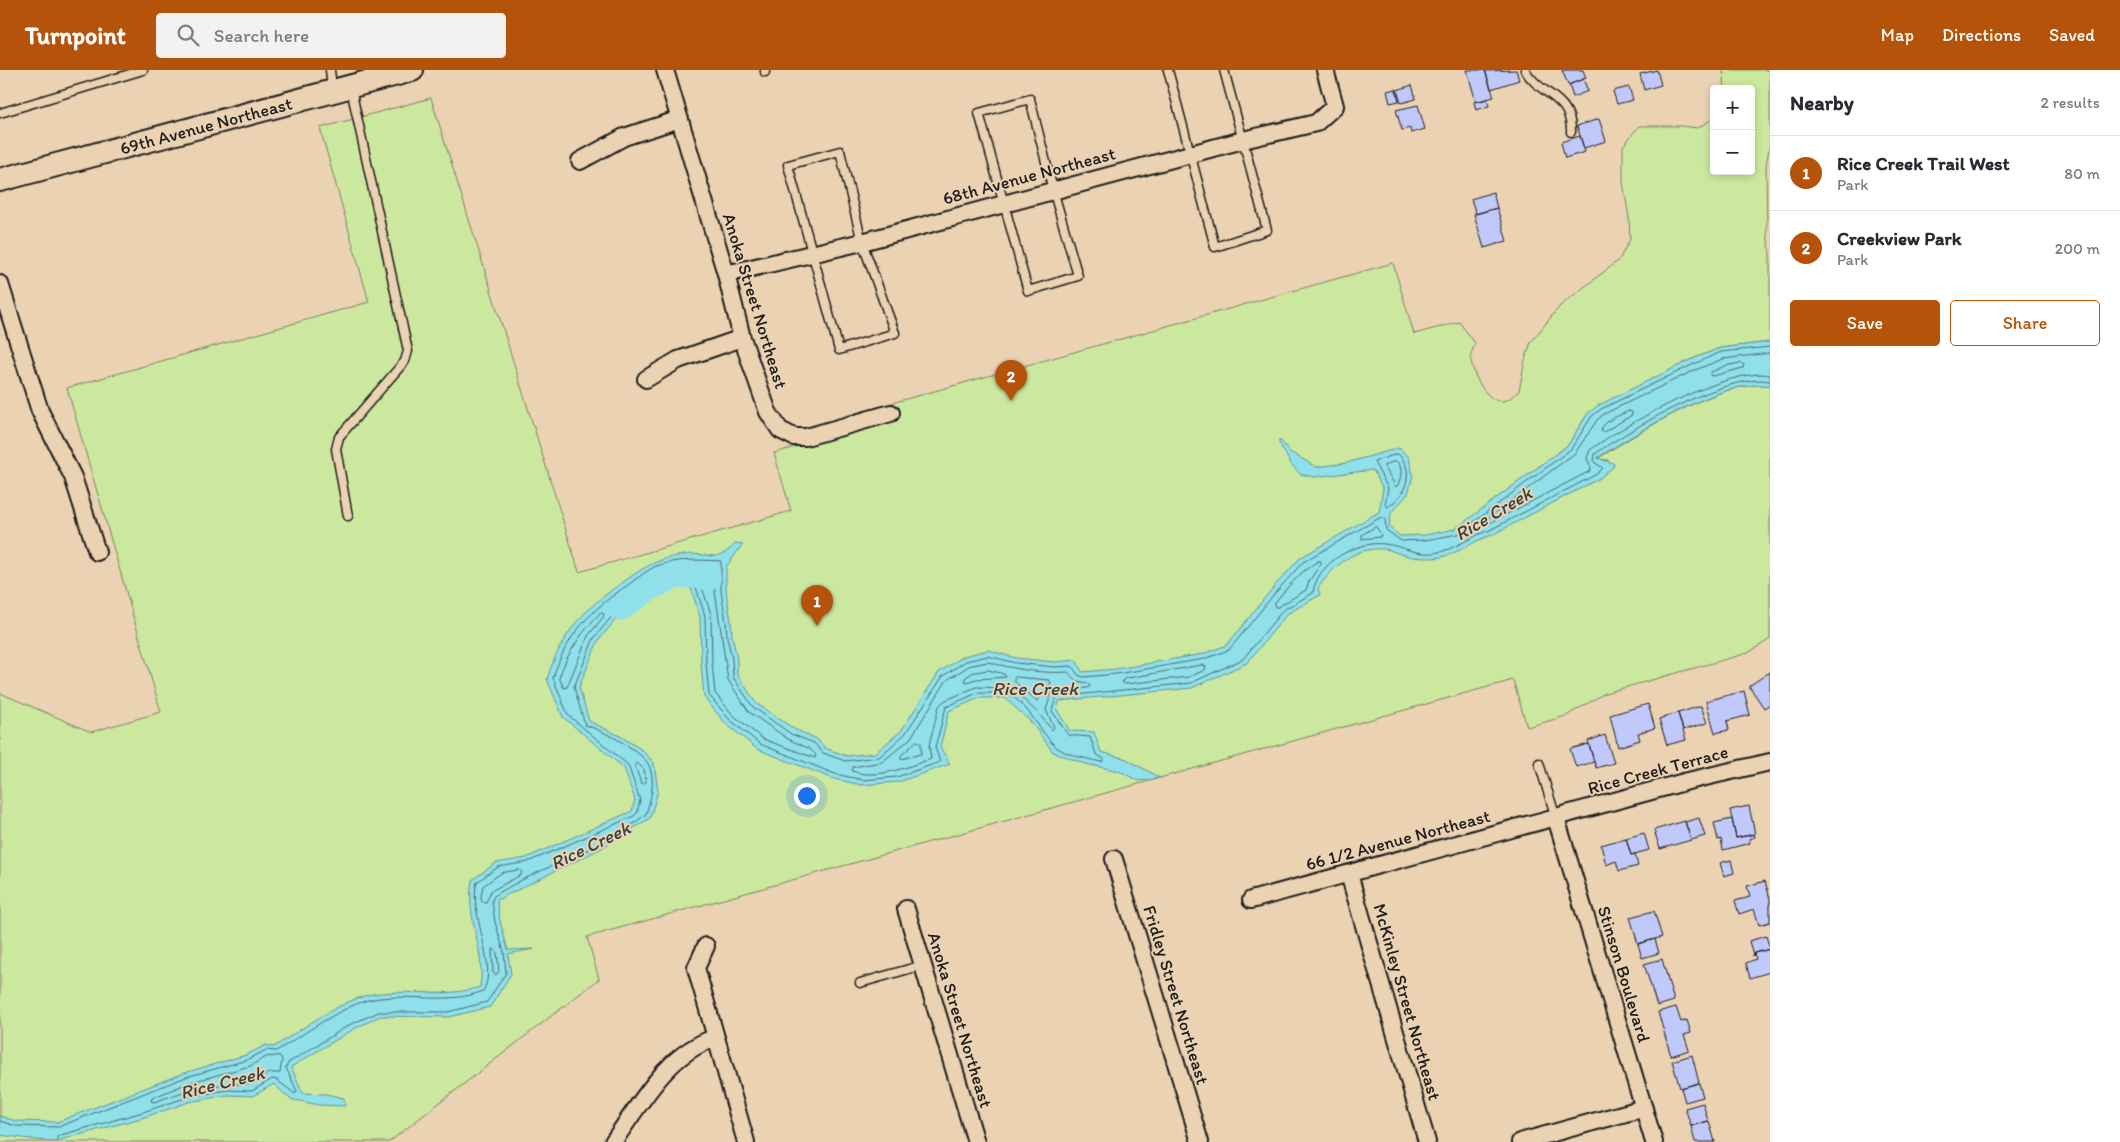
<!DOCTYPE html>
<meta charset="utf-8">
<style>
body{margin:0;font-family:Itim,sans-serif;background:#f2f2f3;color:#2b2b33}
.controls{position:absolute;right:15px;top:15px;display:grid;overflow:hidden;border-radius:5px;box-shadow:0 2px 8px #0003}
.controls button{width:45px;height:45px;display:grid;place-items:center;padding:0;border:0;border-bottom:1px solid #e1e1e2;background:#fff;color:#2b2b33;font:25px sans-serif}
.you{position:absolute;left:806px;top:725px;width:18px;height:18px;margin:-12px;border:4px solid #fff;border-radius:50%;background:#1a73e8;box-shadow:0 0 0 8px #1a73e833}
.badge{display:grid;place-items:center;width:32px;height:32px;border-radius:50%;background:#b45309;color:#fff;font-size:16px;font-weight:700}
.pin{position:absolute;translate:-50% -41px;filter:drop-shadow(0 1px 2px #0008)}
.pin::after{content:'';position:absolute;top:26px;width:18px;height:15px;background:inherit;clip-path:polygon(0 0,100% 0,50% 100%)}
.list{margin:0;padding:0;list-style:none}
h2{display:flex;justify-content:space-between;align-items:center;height:65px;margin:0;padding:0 20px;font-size:21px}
h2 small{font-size:16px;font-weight:400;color:#7c7c81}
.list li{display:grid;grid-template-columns:32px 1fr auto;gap:15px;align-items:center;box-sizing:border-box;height:75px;padding:0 20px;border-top:1px solid #e1e1e2}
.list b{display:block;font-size:19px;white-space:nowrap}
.list p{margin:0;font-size:16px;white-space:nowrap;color:#7c7c81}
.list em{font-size:16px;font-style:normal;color:#7c7c81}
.actions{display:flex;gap:10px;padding:15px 20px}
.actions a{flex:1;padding:11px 0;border:1px solid #b45309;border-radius:5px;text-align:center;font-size:18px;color:#b45309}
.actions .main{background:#b45309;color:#fff}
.icon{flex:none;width:28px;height:28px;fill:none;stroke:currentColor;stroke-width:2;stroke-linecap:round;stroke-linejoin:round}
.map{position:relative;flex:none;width:1770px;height:1072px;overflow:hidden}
header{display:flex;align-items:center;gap:30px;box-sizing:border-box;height:70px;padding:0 25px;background:#b45309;color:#fff}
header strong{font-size:24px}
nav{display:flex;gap:28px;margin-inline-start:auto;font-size:18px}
.search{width:350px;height:45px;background:#f2f2f3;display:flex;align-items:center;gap:12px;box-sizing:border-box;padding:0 18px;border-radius:5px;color:#7c7c81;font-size:19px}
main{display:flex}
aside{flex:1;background:#fff}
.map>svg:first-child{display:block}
.green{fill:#cce89f;stroke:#74825e}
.water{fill:#8fe0ea;stroke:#619298}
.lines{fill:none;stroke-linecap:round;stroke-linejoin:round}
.shore{stroke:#4a6a6e;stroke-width:1}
.river{stroke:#8fe0ea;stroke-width:26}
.building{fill:#c1c9fb;stroke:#1c1c1c}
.lane-casing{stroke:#1c1c1c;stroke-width:11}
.street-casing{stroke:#1c1c1c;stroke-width:20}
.secondary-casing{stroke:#1c1c1c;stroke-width:26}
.lane{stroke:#ebd2b3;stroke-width:8}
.street{stroke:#ebd2b3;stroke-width:16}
.secondary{stroke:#ebd2b3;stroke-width:22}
.labels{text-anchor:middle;stroke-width:4;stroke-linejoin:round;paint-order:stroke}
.street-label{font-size:18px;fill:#1c1c1c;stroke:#ebd2b3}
.water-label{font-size:19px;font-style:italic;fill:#334345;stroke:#ebd2b3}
</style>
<header>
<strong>Turnpoint</strong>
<div class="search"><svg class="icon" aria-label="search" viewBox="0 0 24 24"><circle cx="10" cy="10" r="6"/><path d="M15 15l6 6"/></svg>Search here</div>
<nav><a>Map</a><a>Directions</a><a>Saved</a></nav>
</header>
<main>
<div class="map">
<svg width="1770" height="1072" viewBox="0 0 1770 1072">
<rect width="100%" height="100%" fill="#ebd2b3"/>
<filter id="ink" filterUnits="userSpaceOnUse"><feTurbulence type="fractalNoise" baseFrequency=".02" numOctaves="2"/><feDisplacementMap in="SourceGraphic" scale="10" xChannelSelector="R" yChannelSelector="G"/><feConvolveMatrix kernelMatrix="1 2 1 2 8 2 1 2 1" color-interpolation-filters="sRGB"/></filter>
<g filter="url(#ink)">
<path class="green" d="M1723,0H1770V74L1766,95L1767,163L1770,184V272L1720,278L1690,290L1588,343L1568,375L1490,433L1485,467L1600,408L1608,390L1597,389C1635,365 1726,306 1770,316V569L1748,583L1605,623L1566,646L1527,657L1513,610L587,867L599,909L389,1072H0V623L91,662L161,642L67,318L369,232L320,58L431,28L579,502L791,441L774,383L860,359L856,343L1393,193L1414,264L1459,252L1475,273C1474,276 1472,281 1471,284C1469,299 1487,338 1506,330C1510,329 1515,324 1519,321L1525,290L1531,272L1560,236L1619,190L1630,169L1629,148L1623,112V76L1639,56H1681L1698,58L1714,48V101H1751V19H1725Z"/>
<path class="water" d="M1770,272V316C1726,306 1635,364 1597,388L1613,393L1614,396L1600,408L1492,465C1471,471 1454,488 1432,488C1423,488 1413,488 1405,485C1398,484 1390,479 1383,479C1354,477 1334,496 1318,518L1320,525L1287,544L1247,593L1192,618L1059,631L1057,640L1070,661L1094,662L1101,682L1127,689L1160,708L1139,711L1119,701L1086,694L1053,682L1031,652L1005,628H979L949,641L940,677L950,694L898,712L862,715L834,709L757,679L725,653L704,627L701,594L700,547L690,515L674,507L649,518L622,542L598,571L579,617L589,651L620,666L642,680L654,693L658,721L650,748L600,779L497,830L500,851L508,880L534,879L508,884L511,904L490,937L449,947L380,946L354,959L291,997L303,1023L326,1024L344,1028L345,1036L319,1035L290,1029L274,1014L253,1026L227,1025L189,1032L145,1047L53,1072L0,1065V1046L16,1051L57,1052L184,1003L246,985L266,975L274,977C299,961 344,928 373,924C408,919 446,928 480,917C486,879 465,848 472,810L496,793L526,788L632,741L635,730L624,698L563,647L547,609C562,561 585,538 626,510C646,496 659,488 684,485C709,481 716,495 736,473L743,474L726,497V520L731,551L732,566L737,588V604L756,633L794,659L817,669L825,678L847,686L875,683L901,661L939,602L964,586L988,580L1016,588L1055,592L1076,590L1082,602L1116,599L1203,584L1227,575L1271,520L1300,488L1379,442L1383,419L1373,400L1314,407L1300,404L1291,394L1279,373V369L1290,382L1316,397L1346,393L1399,378L1409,387L1413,405L1408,424L1391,443L1389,457L1400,466L1425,465L1455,459L1568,375L1588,343L1599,335L1690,290L1720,278Z"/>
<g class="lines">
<path class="shore" d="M1770,283L1723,289L1695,300L1604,344L1597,350L1575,383L1487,449L1486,452L1490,453L1590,401L1591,398L1587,388L1590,380C1623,355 1730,296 1770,305
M1742,293L1744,295L1743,298L1713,306L1710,305L1711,302L1725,296Z
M1629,341L1632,342V345L1604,362L1601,361C1603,350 1619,346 1629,341Z
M1398,384C1416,399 1406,427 1387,437L1385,435L1388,418L1374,392Z
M1396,391C1404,397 1401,407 1398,415L1396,417L1384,396Z
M1376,457L1381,464L1380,467L1362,469V465Z
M1318,491H1321V494L1309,511L1306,520L1278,537H1275L1274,534C1286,518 1301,501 1318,491Z
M701,495L715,500V521L728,610L749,642L788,669L810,679L816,685L815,688L763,669L733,645L715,623L712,593L711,544L699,509L686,499L688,496Z
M600,543H603L604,546L588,566L567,617L564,618L559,608C567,583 582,562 600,543Z
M988,592C1015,599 1041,604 1068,602L1076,611L1088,613L1090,616L1088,618L1058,620L1051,624L1046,640L1054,657L1052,660L1039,644L1011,618L976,617L944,631L939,636L929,675L931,689C907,697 876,710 852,701L853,697L882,692L910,669L947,610L969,596Z
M1203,595L1206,597L1205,600L1189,607L1125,614L1122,612L1124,609Z
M988,600L1004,604L1006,607L976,609L967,612L965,611V608L972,603Z
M1016,607L1049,610L1051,613L1037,631L1014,611V608Z
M917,671L921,673V684L901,689V686Z
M637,693L644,699L646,712L644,714L641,713L635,696Z
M520,800L522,802L521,805L491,821L486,832H482L481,826L483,816L501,803Z
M494,879L497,883L499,901L496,905L493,903L492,882Z
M280,986L282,989L280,1003H269L250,1014H225L186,1021L154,1032L151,1031L152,1028L188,1013L250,996L266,987Z
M0,1051L16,1056L58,1057L186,1007L247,990L266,980L276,981C302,966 344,934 373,929C409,923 450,935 483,921C499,897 468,843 477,812L498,797L528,792L634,746L637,743L640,730L628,695L568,645L553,608C566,565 592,539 628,515C636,509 645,502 654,497C675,488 700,490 721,491V521L726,552L727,567L732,589L733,607L753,637L791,664L814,673L823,683L845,691L879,687L905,664L943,606L966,591L988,586L1016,593L1054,597L1072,596L1078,605L1083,607L1117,604L1204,589L1229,580L1275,523L1303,492L1381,447L1385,448L1386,460L1401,471L1425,470L1458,464L1571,379L1592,346L1601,339L1692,295L1721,282L1770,277
M57,1072V1067L61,1065L143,1042L188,1027L227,1020L252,1021L272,1009L277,1010L295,1024L297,1021L286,998L288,993L351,954L379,942H448L487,932L506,903L504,882L495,852L492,831L494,826C542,795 601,781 646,744C651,728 655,714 650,698C646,682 600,659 585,655L574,617L594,568L619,538L647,513L674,502L692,510L695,514L705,546L706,593L709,625L729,649L760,674L835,704L863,710L897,707L940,692L935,677L946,637L977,623H1005C1026,630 1040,662 1055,676C1063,684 1091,690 1102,692L1104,689L1096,684L1090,667L1068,665L1052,641L1056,627L1191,613L1243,589L1283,540L1313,523C1316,494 1356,470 1385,474C1402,476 1416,485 1434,483C1455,480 1470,466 1490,460L1597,404L1603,398L1594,392L1595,384C1630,359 1727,302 1770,311"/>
<path class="river" d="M620,538L649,518L674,506L704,504L708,508"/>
</g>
<path class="building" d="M1467,0H1485L1494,27L1476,32Z
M1516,0L1519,10L1491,19L1485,1Z
M1562,0H1583L1586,8L1568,15Z
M1657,0L1661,15L1644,20L1640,4Z
M1583,9L1588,21L1573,27L1569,15Z
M1412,15L1416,29L1401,33L1397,20Z
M1629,17L1633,30L1617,34L1613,21Z
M1396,19L1399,31L1390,33L1387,21Z
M1487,29L1489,36L1476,40L1474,32Z
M1418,35L1425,59L1411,63L1410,58L1402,60L1396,40Z
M1599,49L1606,71L1584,78L1577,56Z
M1580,66L1585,82L1565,88L1561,72Z
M1493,122L1497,138L1476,144L1471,129Z
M1497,138L1507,171L1484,178L1474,144Z
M1770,602V634L1764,638L1749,616Z
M1744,621L1750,645L1727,651L1729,660L1715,663L1706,631Z
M1648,634L1655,658L1638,663L1640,670L1618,677L1610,645Z
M1701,636L1707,653L1683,660L1678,643Z
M1678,643L1686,670L1667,675L1659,649Z
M1605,665L1614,693L1596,698L1588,671Z
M1589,674L1594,692L1576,697L1570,679Z
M1749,736L1755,764L1736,768L1730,740Z
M1699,748L1705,766L1691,770L1685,752Z
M1732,749L1736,768L1754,764L1755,767L1749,769L1750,773L1723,780L1721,769L1718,770L1714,753Z
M1685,751L1691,770L1660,779L1654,760Z
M1644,763L1649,780L1631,785L1626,768Z
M1626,768L1631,785L1635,784L1638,796L1619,801L1616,791L1606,795L1601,775Z
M1731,790L1734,803L1724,806L1720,793Z
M1765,811L1770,829V852L1759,855L1754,839L1739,844L1735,831L1750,827L1747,816Z
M1654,841L1662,867L1638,874L1630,847Z
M1766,866L1770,879L1754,883L1753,886L1749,871Z
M1655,869L1659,883L1642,888L1638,874Z
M1770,879V902L1750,908L1746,893L1756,889L1754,883Z
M1662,889L1674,931L1657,936L1644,894Z
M1676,937L1681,952L1687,950L1691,963L1684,965L1689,980L1671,986L1658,942Z
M1692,985L1699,1013L1680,1018L1672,991Z
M1699,1013L1703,1027L1685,1032L1681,1018Z
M1703,1033L1708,1051L1691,1056L1685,1038Z
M1709,1051L1715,1072H1695L1691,1056Z"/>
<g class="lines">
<g class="lane-casing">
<path id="lane" d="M330,0L332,18
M765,0V2
M1168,0L1215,177L1267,160L1224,0
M1525,0C1540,26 1572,26 1571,62
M1030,29L1053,120L1078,206L1028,221L979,43Z
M0,43L143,0
M840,81L862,172L895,263L839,280L788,95Z
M348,446L336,379L339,367L405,291L408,281L351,19
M1539,693L1556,748
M860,913L923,895"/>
</g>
<g class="street-casing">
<path id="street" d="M665,0L726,204L742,268L768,342L780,360L794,367H806L891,343
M580,91L624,67L680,49
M726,204L862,172L1243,70L1316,53L1335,36L1325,0
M0,214L40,341L73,407L97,482
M646,309L678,290L742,268
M1556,748L1654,1072
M1114,789L1200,1072
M1349,804L1427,1072
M1251,830L1688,711L1770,692
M906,839L976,1072
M706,876L696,898L746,1072
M613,1072C641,1033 667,983 715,968
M1520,1072L1644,1038"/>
</g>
<g class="secondary-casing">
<path id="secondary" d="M0,110L412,0"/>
</g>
<use href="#lane" class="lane"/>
<use href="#street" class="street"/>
<use href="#secondary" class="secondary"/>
</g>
</g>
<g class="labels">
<g class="street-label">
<text transform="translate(206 56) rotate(-15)" y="6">69th Avenue Northeast</text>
<text transform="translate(1029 106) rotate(-15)" y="6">68th Avenue Northeast</text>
<text transform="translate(755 231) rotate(73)" y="6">Anoka Street Northeast</text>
<text transform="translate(1658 700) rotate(-15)" y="6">Rice Creek Terrace</text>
<text transform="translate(1398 770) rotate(-15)" y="6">66 1/2 Avenue Northeast</text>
<text transform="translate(1624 904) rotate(73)" y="6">Stinson Boulevard</text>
<text transform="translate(1176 925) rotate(73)" y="6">Fridley Street Northeast</text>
<text transform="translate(1407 932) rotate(74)" y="6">McKinley Street Northeast</text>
<text transform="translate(960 950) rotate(73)" y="6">Anoka Street Northeast</text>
</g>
<g class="water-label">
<text transform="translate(1493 443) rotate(-31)" y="7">Rice Creek</text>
<text x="1035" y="625">Rice Creek</text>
<text transform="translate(590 775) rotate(-26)" y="7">Rice Creek</text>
<text transform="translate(222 1012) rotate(-14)" y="7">Rice Creek</text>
</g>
</g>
</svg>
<div class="controls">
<button>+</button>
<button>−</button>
</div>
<div class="you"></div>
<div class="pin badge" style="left:817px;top:556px">1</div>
<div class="pin badge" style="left:1011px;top:331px">2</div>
</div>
<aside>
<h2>Nearby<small>2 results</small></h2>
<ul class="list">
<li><span class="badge">1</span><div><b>Rice Creek Trail West</b><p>Park</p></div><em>80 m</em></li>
<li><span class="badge">2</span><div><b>Creekview Park</b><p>Park</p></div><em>200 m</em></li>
</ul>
<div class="actions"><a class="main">Save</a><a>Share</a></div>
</aside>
</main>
